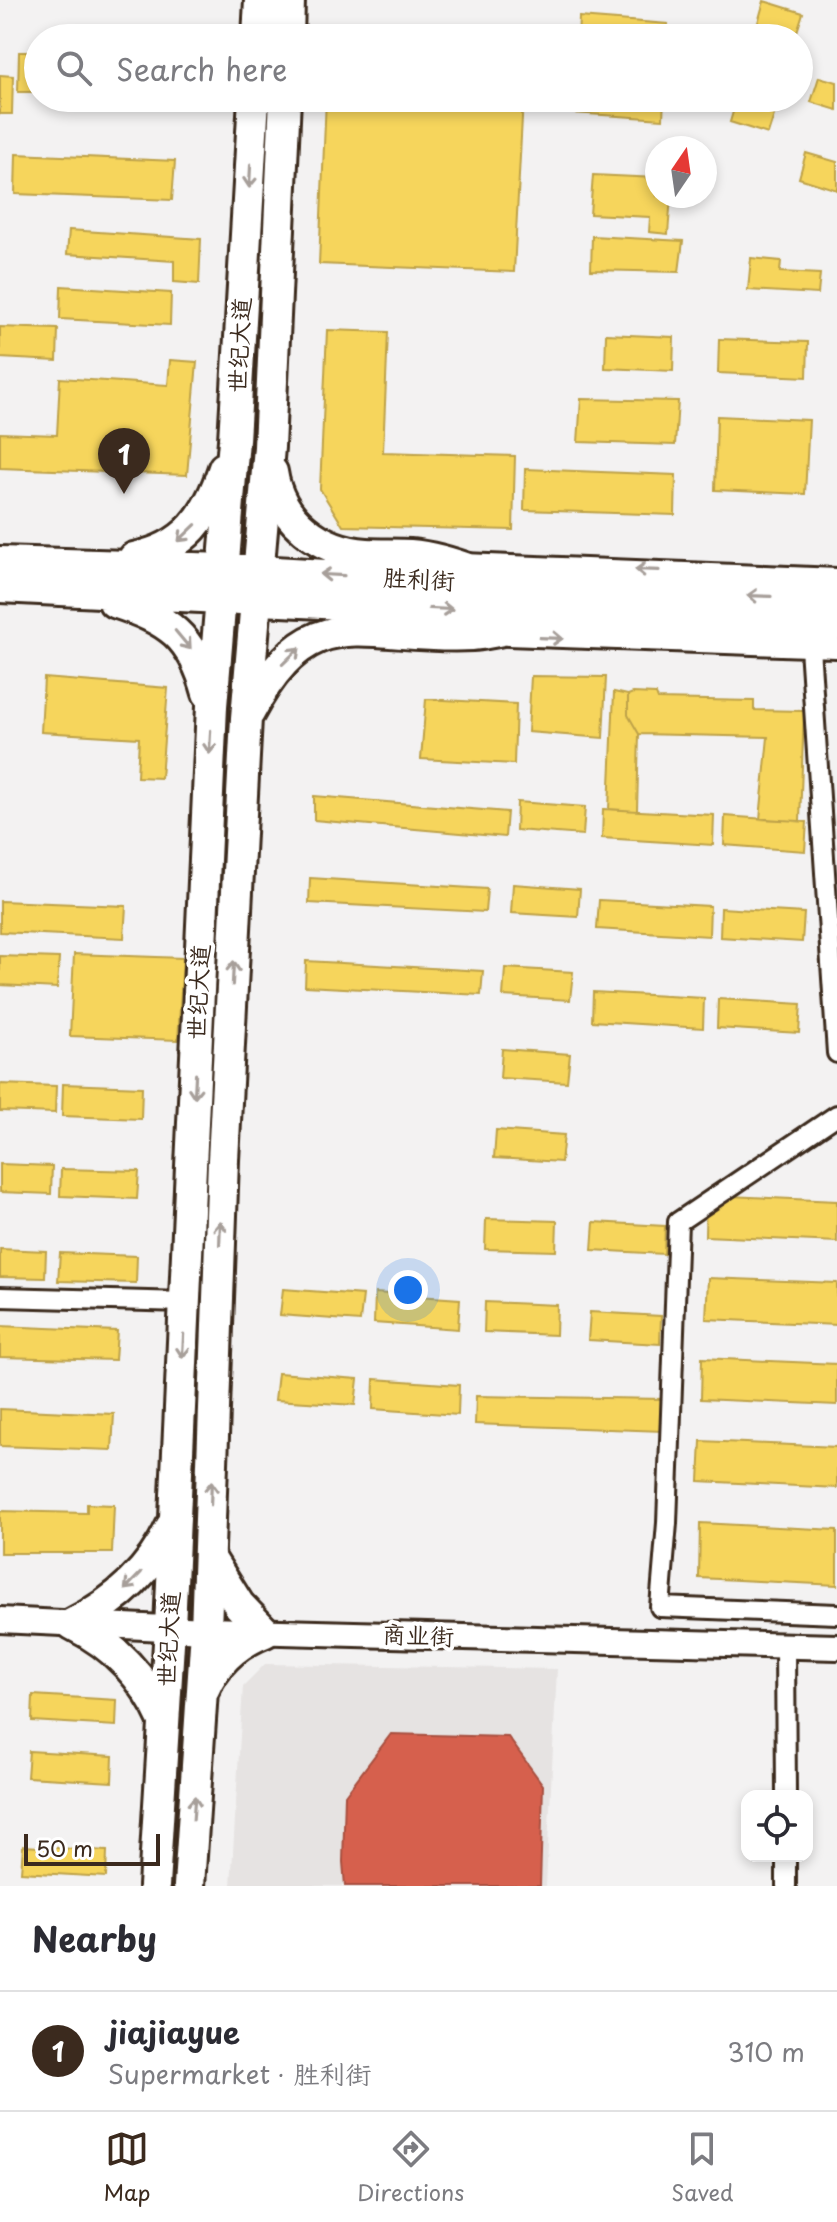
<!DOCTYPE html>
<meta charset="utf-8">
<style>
body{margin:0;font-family:"Playpen Sans","LXGW WenKai TC",sans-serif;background:#f7f7f7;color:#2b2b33}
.controls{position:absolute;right:24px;bottom:24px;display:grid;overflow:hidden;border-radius:16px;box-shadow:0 4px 12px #0003}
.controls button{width:72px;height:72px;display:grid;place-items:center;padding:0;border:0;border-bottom:2px solid #e1e1e2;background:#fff;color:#2b2b33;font:40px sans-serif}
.compass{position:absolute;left:645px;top:136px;width:72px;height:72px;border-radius:50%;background:#fff;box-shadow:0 4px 12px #0003;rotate:13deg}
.scale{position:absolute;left:24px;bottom:20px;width:136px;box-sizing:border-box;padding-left:8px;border:4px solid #3b2a1e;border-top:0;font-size:22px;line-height:28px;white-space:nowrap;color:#3b2a1e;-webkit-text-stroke:6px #fff;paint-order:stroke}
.you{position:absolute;left:408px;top:1290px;width:28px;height:28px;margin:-20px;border:6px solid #fff;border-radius:50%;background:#1a73e8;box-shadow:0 0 0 12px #1a73e833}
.badge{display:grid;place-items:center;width:52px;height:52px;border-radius:50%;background:#3b2a1e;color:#fff;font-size:26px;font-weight:700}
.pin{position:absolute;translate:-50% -66px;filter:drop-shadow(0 2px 4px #0008)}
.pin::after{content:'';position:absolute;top:42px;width:28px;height:24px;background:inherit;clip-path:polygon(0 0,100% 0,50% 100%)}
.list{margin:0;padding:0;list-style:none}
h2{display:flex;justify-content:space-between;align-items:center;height:104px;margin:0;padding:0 32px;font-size:34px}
h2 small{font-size:26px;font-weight:400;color:#7c7c81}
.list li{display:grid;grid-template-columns:52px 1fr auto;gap:24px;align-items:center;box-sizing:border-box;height:120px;padding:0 32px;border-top:2px solid #e1e1e2}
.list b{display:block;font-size:30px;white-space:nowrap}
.list p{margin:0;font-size:26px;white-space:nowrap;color:#7c7c81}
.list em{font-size:26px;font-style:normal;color:#7c7c81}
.icon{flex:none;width:44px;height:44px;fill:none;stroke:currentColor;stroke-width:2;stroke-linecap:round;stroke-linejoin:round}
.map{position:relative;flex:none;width:837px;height:1886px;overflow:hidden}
.search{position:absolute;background:#fff;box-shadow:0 4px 12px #0003;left:24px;right:24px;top:24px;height:88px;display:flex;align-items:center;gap:20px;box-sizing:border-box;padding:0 28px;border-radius:44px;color:#7c7c81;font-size:30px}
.sheet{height:224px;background:#fff}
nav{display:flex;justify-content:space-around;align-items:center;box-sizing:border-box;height:112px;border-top:2px solid #e1e1e2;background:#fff;font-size:22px;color:#7c7c81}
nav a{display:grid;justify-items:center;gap:4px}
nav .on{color:#3b2a1e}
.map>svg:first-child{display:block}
.built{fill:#e6e3e2}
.homes{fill:#f6d55c;stroke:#bea249;stroke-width:2}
.shops{fill:#d6604d;stroke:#a8503f;stroke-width:2}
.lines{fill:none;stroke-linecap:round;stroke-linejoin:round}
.minor-casing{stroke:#3b2a1e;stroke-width:24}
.tertiary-casing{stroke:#3b2a1e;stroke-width:30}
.primary-casing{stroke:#3b2a1e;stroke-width:36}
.minor{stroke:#fff;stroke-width:18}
.tertiary{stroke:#fff;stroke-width:24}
.primary{stroke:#fff;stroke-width:30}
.oneway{stroke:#a79f9a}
.labels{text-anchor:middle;stroke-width:8;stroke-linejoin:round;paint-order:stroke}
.street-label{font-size:24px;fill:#3b2a1e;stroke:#fff}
</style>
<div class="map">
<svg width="837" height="1886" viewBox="0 0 837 1886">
<rect width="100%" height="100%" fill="#f3f2f2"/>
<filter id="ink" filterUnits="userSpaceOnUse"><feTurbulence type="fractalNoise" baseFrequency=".0125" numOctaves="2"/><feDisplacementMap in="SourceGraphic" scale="16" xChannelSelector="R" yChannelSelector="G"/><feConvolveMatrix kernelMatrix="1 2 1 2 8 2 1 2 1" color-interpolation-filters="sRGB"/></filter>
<g filter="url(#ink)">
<path class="built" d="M265,1664L557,1669L546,1886H231L243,1686Z"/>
<path class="homes" d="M764,1L803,13L795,38L757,26Z
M579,17L668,24L667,38H578Z
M19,52H38V92H18Z
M0,75L13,76L12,114H0Z
M819,77L837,82V110L811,102Z
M326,98H523L514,272L319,264Z
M574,98H664L663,119L573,113Z
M737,98L776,109L768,134L730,122Z
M806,153L837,162V190L799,178Z
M16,154L175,161L172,200L15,194Z
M593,175L657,178V196H671L668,234L649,232L650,217L590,214Z
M69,230L201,239L199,284L174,282V261L67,254Z
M592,236L683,241L679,272L591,270Z
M751,258L781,261L780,272L820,274L818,294L748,290Z
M61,286L171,293L170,325L60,319Z
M0,327L58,329L57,361L0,358Z
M327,330L388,332L383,452L515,456L513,530L343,526L320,489Z
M606,334L674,337L673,371L605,368Z
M719,339L808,342L807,377L718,373Z
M170,360L197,362L187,475L0,468V433L57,435L60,378L168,385Z
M581,399L678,401L675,445L578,442Z
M717,416L809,420L805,494L715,490Z
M525,469L676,475L675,515L524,510Z
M531,676L606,677L603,738L528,732Z
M44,678L168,688L161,778L137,777L139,738L41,732Z
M614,692L628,695V715L639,734L637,811L609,809Z
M633,693L656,694L658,699L754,701V710L804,711L800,821L760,819L768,737L639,734L628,715V695Z
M426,699L516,704L514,764L421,759Z
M314,796L507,812L505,837L314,820Z
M517,802L585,807L583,835L516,830Z
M603,809L714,815L713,845L602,838Z
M725,816L807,822L805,851L724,845Z
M310,878L487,889L485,912L309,903Z
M513,884L580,889L578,917L511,913Z
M599,900L710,906L709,936L597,929Z
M0,901L126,906L124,938L0,932Z
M721,908L804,913L802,942L720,937Z
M74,954L183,958L178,1040L70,1036Z
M0,956L59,958L57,988L0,985Z
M306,961L483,971L481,995L305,986Z
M505,968L573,972L570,1000L503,996Z
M593,992L704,998L703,1028L592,1021Z
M718,999L801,1004L799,1033L717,1028Z
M502,1049L570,1054L567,1082L500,1078Z
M0,1084L56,1086L55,1113L0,1111Z
M63,1084L142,1087L141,1119L62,1116Z
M496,1130L564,1135L561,1162L494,1158Z
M0,1164L52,1166L51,1194L0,1192Z
M61,1169L139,1171L137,1199L60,1196Z
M706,1195L837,1201V1242L705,1236Z
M486,1219L557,1221L556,1251L485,1249Z
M594,1222L665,1226L664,1254L592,1250Z
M0,1249L46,1251L45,1278L0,1277Z
M60,1253L137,1256L136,1283L58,1281Z
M708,1278L837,1283V1325L706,1319Z
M283,1289L363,1295L360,1321L280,1315Z
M375,1293L460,1299L458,1329L374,1323Z
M485,1302L557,1305L556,1335L484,1332Z
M590,1312L661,1316L660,1344L588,1340Z
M0,1326L117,1331L115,1360L0,1357Z
M702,1358L837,1364V1405L701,1399Z
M278,1373L358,1379L355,1405L275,1400Z
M374,1379L459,1385L458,1415L373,1409Z
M476,1396L665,1399L663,1431L475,1424Z
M0,1409L114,1414L112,1450L0,1446Z
M701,1441L837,1447V1488L699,1481Z
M87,1504L114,1505L112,1553H0V1511L87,1513Z
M700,1523L837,1530V1585L699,1578Z
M33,1695L117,1700L116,1726L32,1721Z
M29,1751L113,1756L112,1782L27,1777Z
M23,1846L107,1851L106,1877L21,1872Z"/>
<path class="shops" d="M391,1734L508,1737L543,1785L540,1886H345L343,1862L345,1795Z"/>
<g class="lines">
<g class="minor-casing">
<path id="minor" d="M464,563L837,578
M508,636L837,648
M810,647L837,1053
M837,1115L678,1222L667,1523L660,1607L837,1614
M0,1297L185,1302
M785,1645L786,1796
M786,1856V1886"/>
</g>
<g class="tertiary-casing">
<path id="tertiary" d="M0,1620L206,1630L837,1647"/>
</g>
<g class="primary-casing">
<path id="primary" d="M258,38L260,0
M288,38L289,0
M272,472C279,520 320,551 367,554C381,555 396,554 410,555C433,557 455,564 476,572
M134,558C186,548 208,516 224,468
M0,562L225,569L516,586L837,600
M0,587L566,615L837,625
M114,602C169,620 192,635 208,693
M249,713C312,593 365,641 472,635C490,634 509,628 527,624
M72,1624C116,1602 150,1572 171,1527
M72,1624C116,1646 144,1677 164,1721
M204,1689C216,1661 237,1643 265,1632L239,1605L209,1557
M154,1886L170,1627L212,706L234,440L254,98
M189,1886L206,1630L223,1160L246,718L269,447L285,98"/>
</g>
<use href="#minor" class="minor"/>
<use href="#tertiary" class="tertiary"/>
<use href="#primary" class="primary"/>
</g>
<defs><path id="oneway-shaft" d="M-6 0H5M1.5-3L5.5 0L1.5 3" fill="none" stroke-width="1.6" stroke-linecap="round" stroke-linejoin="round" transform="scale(2)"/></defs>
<g class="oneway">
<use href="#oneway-shaft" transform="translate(250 176) rotate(93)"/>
<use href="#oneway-shaft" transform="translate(187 533) rotate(136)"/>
<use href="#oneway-shaft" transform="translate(647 570) rotate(-178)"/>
<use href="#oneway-shaft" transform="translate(332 575) rotate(-177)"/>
<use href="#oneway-shaft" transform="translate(759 596) rotate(-178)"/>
<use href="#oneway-shaft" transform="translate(441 609) rotate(3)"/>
<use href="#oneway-shaft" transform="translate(551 638) rotate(2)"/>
<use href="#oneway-shaft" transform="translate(183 640) rotate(50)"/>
<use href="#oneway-shaft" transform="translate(291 656) rotate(-44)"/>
<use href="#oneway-shaft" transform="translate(210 742) rotate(93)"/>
<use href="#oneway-shaft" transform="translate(233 973) rotate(-87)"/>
<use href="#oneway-shaft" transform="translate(195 1086) rotate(93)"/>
<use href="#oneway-shaft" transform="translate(220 1233) rotate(-88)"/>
<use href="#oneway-shaft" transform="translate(183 1346) rotate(93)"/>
<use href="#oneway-shaft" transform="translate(211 1493) rotate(-88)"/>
<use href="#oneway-shaft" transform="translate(133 1581) rotate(134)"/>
<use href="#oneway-shaft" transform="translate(194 1808) rotate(-86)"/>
</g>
</g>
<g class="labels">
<g class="street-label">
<text transform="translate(240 345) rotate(-87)" y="8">世纪大道</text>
<text transform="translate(419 580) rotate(3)" y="8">胜利街</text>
<text transform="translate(199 992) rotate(-87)" y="8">世纪大道</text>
<text transform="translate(418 1636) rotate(2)" y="8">商业街</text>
<text transform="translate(169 1639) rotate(-87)" y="8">世纪大道</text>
</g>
</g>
</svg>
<div class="controls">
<button><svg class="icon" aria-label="locate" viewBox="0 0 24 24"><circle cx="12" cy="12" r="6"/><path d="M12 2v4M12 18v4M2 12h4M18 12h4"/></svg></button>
</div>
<svg class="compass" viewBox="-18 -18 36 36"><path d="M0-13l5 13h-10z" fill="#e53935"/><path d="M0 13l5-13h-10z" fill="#7c7c81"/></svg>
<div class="scale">50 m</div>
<div class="you"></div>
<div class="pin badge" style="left:124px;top:494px">1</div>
<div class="search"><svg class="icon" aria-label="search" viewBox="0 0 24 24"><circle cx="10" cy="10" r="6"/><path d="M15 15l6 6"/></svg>Search here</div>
</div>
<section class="sheet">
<h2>Nearby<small></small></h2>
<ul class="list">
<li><span class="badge">1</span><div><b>jiajiayue</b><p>Supermarket · 胜利街</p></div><em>310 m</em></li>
</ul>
</section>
<nav>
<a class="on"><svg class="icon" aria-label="map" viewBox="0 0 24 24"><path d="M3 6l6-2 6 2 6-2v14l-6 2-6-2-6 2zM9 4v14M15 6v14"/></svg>Map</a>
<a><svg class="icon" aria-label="directions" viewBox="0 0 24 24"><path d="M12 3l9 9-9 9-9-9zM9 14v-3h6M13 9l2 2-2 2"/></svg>Directions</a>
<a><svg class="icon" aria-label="saved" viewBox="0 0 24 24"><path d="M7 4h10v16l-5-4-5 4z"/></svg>Saved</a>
</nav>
